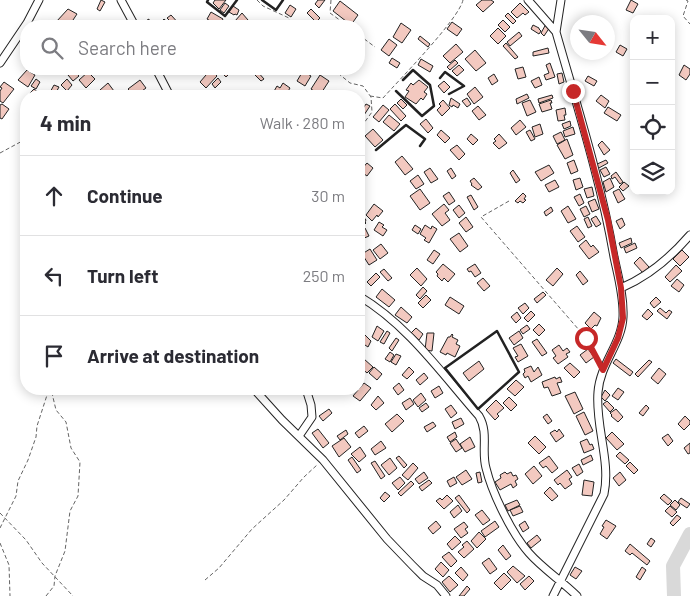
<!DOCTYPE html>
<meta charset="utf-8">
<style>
body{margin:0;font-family:Barlow,sans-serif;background:#f7f7f7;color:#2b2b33}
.controls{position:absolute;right:15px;top:15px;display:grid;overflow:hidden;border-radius:10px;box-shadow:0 2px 12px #0003}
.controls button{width:45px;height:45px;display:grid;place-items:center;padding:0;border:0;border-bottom:1px solid #e1e1e2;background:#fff;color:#2b2b33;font:25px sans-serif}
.compass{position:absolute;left:570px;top:15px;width:45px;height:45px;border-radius:50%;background:#fff;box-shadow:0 2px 12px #0003;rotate:120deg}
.stop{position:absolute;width:15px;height:15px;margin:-11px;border:4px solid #c62828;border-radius:50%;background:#fff}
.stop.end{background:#c62828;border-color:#fff;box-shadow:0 1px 5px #0008}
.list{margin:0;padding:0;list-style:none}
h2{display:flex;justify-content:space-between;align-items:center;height:65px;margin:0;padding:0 20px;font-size:21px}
h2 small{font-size:16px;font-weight:400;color:#7c7c81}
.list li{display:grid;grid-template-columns:32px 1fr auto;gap:15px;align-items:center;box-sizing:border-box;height:80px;padding:0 20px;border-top:1px solid #e1e1e2}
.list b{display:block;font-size:19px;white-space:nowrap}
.list em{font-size:16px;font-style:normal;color:#7c7c81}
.icon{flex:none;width:28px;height:28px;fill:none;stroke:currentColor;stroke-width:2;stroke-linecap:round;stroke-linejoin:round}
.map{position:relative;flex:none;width:690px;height:596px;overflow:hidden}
.search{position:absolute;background:#fff;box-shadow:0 2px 12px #0003;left:20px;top:20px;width:345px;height:55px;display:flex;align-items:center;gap:12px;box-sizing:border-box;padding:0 18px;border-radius:20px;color:#7c7c81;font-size:19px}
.panel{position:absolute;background:#fff;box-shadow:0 2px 12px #0003;left:20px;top:90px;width:345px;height:305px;border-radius:20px}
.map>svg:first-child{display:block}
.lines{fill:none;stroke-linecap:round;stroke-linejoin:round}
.river{stroke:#d9d9d9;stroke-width:14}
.building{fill:#f3c9c0;stroke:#222}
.minor-casing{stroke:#222;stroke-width:9}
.path{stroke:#646464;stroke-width:1;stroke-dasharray:4 2.5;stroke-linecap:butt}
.minor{stroke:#fff;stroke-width:7}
.wall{stroke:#222;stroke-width:2.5}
.route{stroke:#c62828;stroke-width:6}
</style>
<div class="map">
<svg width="690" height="596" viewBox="0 0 690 596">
<rect width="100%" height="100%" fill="#fff"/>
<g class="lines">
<path class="river" d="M674,596L673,566L690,534"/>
</g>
<path class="building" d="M101,0L105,2L100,11L97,9Z
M215,0H226L219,9L213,3Z
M318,0H325L319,8L315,4Z
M482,0H491L494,2L483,12L476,5Z
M631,0L638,4L633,13L626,10Z
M340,1L358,15L351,25L333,11Z
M225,3L229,6L224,13L220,10Z
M520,3L529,12L525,15L523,13L517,18L511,12Z
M290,5L296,9L291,17L285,13Z
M233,6L239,10L237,15L235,14L234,15L229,12Z
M68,9L77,14L69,26H63L56,22Z
M311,9L320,18L316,22L307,13Z
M211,12L223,19L219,26L207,19Z
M242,13L248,20L239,26L235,21Z
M508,13L516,21L513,24L505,16Z
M171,15L181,26H175L167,18Z
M148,19L154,23L151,26H143L142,24L145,20L147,22Z
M164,19L172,26H165L161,22Z
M503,20L510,27L505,32L498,25Z
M452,22L462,29L457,36L447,29Z
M401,23L411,30L402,43L393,37Z
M546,24L550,27L544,36L541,33Z
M533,25L539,28V29L541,31L539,34L531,29Z
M498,28L506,36L498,44L490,36Z
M519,32L522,36L510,46L507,42Z
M420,36L430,44L428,47L418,39Z
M389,39L397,45L389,56L381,50Z
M506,43L518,57L515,59L503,46Z
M456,44L463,52L450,63L443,56Z
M620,45L627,49L623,56L616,52Z
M548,48L549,53L533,56V52Z
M475,50L486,63L476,71L465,59Z
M392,58L400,63L397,68L389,63Z
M421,59L433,66L430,72L418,65Z
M455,60L458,63L450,70L447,67Z
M550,63L555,77L546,80L544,75L549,73L546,65Z
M459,65L464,70L457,76L452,71Z
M684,65L690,69V74L686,80L679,75Z
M523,67L526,77L518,79L515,69Z
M210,69L217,76L206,88L200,82L206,75L205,73Z
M218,69H232L233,70L226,77Z
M27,70L35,75L28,87L18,80Z
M73,70L79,76L73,81L68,75Z
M257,71L264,79L261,81L254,74Z
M303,71L311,76L305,86L297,81Z
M88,72L95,79L86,88L79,80Z
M562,73L564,82L559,84L557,74Z
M494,74L498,81L492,85L488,78Z
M320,75L329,81L320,95L311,89Z
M588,76L597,81L594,86L585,81Z
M539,77L542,85L535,88L531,81Z
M218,78L221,82L215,88L212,84Z
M36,79L40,82L36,89L31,86Z
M67,79L72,85L67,91L61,85Z
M140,80L146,88L135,96L128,89Z
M419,80L428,87L424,92L427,94L423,100L421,98L416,104L405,97L409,91L406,90L411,83L413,85Z
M444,81L450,87L444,93L438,86Z
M4,82L14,89L3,103L0,101V91L2,88L0,87Z
M108,83L117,95L115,96H105L100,90Z
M283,83L290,88L287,93L289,96H274L275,95L273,93L277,86L280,88Z
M54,85L59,87L54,96H48Z
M475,87L483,97L474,104L467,94Z
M34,89L39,93L36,96H27Z
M527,94L529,98L517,104L516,99Z
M552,95L553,98L539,103L538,99Z
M601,95L609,101L605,108L596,101Z
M451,98L460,104L458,108L453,105L452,107L449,105Z
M467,98L471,104L467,107L462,101Z
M401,99L407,105L403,109L397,103Z
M443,100L450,108L442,116L437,110L441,106L439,104Z
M530,100L536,112L527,116L522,103Z
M551,100L552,103H550L552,109L542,112L539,104Z
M2,104L9,109L2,119L0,118V105Z
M366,104L370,106L364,115L360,113Z
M395,104L406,116L401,121L390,109Z
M383,105L389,110L379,122L373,117Z
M478,106L486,115L479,120L472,111Z
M608,107L621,115L617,121L604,113Z
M565,108L566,115H564L565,120L558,121L556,110Z
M389,115L400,124L394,131L383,122Z
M426,119L433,128L428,133L420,124Z
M520,120L526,127L516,135L511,128Z
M570,121L571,126L564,129L562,124Z
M540,124L543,134L535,137L532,127Z
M573,127L575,134L565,137L563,131Z
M373,129L383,140L375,147L365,136Z
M441,130L450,138L445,143L437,135Z
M530,130L535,139L531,141L526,132Z
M561,132L565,140L557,144L553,136Z
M471,134L478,140L473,145L467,139Z
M499,134L507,143L499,149L493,143L496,141L494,139Z
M567,139L573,155L565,159L557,145Z
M602,141L610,150L604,155L598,145Z
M457,145L465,154L459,160L450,150Z
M402,156L413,169L405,175L395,162Z
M574,160L578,171L571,174L567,163Z
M606,160L608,163L597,169L595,165Z
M367,163L373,168L367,176L360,171Z
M549,165L554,173L541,181L535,172Z
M606,167L610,174L604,177L600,170Z
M430,168L438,179L431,183L424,172Z
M451,168L456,176L452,179L447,171Z
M513,170L520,180L516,183L510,173Z
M616,172L623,182L620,184L615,177L612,179L611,176Z
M418,175L424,184L416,189L410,181Z
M474,178L482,187L478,190L471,185L472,184L470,181Z
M580,178L583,187L576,190L573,180Z
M610,178L614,187L606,192L603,182Z
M555,180L559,187L549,192L545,185Z
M624,182L629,186L623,191L619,187Z
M592,187L594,196L587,198L584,189Z
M420,189L430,203L420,210L410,196Z
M619,189L625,199L618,203L613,192Z
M449,192L455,201L449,205L443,196Z
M523,193L526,196L524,199L526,200L523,203L520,201L518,203L515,201Z
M580,194L584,203L579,206L574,197Z
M471,195L478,207L474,210L467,197Z
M595,199L599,209L592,212L588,202Z
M374,204L383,211L378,217L377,215L372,221L366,215Z
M444,204L449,210L445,213L450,220L442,226L432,214Z
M459,205L465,213L459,218L453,210Z
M568,206L576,219L568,223L561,211Z
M586,206L590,214L584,217L580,209Z
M551,207L553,211L546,216L544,212Z
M359,214L361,216L362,215L366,220L365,222L366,223L363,226L359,221Z
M596,216L601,224L596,227L591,219Z
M466,217L473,227L466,232L459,223Z
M588,217L592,226L588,228L584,219Z
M622,218L625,225L620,229L616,221Z
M379,222L384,225L382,227L387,230L383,236L374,230Z
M415,225L421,229L418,234L412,230Z
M425,225L431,229L432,226L437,229L429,243L424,240L426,238L420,234Z
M577,226L585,237L578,242L570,231Z
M365,228L369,236L362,239L359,232Z
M459,233L468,246L460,252L450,239Z
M631,238L632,243L621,248L619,243Z
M586,240L591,247L593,245L599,252L589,259L579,246Z
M635,243L637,248L626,253L624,248Z
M381,244L388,253L380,259L373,250Z
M370,249L377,260L369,265L362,254Z
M434,250L440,254L433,264L427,260Z
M682,250L689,257L680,266L673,259Z
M640,257L649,267L643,273L634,263Z
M443,264L455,274L448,282L444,278L442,281L437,276L438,274L436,272Z
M475,264L481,273L475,277L471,271L469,272L467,269Z
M676,265L682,271L670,282L665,277Z
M417,268L427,279L421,286L410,275Z
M557,268L563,274L553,286L546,280Z
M384,269L392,278L388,281L380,272Z
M580,271L588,281L583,285L576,275Z
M376,273L380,277L371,286L367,282Z
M483,278L490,286L484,291L477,283Z
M677,279L684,285L679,292L671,286Z
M423,287L427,291L420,299L416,295Z
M382,289L395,300L389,307L376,297Z
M543,292L546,295L537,303L534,299Z
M426,295L431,300L423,308L418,303Z
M450,297L464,306L459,314L445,305Z
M656,297L661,302L654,308L650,303Z
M525,303L529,308L523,314L518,308Z
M401,307L412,317L407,323L395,315Z
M660,308L666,313L669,310L672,312L667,319L657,311Z
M648,309L653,314L647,320L642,316Z
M531,311L535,315L528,322L524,318Z
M517,312L521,318L516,323L511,317Z
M594,312L601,318L597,326L595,325L591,329L585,323Z
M539,324L545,330L539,336L533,330Z
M527,325L530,329L523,334L520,330Z
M377,326L384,331L378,341L372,337Z
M416,328L423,334L419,340L411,333Z
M387,331L390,333L384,344L380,342Z
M519,331L523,338L514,345L509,338Z
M363,333L371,341L368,347L359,341Z
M427,333H434L432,351L425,350Z
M452,334L453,335L452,337L458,340L456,344L460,346L455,357L447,353L446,355L440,352L448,337H450Z
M396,338L399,340L392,351L389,348Z
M537,339L547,353L542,356L532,342Z
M521,344L528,356L518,362L515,357L518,356L513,348Z
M559,345L563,351L567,348L570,352L566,354L568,357L558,364L553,358L556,356L552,350Z
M588,349L594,357L586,363L580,355Z
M390,352L394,355L390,362L385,359Z
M396,354L401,356L396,365L391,362Z
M364,359L373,367L367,373L359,366Z
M616,359L633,372L630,376L613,363Z
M649,360L652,362L638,377L635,374Z
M479,361L484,369L469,381L463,373Z
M570,363L580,372L574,378L564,368Z
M531,366L534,372L538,367L542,375L531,382L528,376L525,378L523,374L525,372L524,369Z
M374,367L382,374L377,380L369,373Z
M409,367L414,372L407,379L402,375Z
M659,368L666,374L658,384L651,378Z
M424,373L428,378L420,385L416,380Z
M555,377L556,379L560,377L562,382L557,383L561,393L552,396L548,387L544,388L542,382Z
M516,380L524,387L515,396L507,389Z
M364,383L371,388L360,401L353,396Z
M399,383L404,390L398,395L393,388Z
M439,386L443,393L435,398L431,391Z
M618,388L624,392L618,400L612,396Z
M605,390L610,395L605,401L601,397Z
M575,392L583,409L574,414L565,396Z
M421,393L426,400L418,407L413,400Z
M378,396L384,403L376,410L371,405Z
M509,397L517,405L511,411L503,403Z
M410,398L414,404L406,410L402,403Z
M496,400L504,408L497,414L499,416L495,420L486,410Z
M607,401L614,408L610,412L603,404Z
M426,403L429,407L422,412L419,408Z
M451,405L457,413L451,418L445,409Z
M646,405L649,408L643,416L639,413Z
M329,409L332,413L323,421L319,416Z
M616,409L623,417L618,422L611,416L612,415L610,413Z
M584,412L593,431L585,435L576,416Z
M397,414L404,421L392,432L385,424Z
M547,414L552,421L548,424L543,417Z
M685,416L690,421V424L684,430L678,424Z
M461,418L464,424L455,429L452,422Z
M433,422L436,426L427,432L424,427Z
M364,426L368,431L359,438L355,433Z
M318,429L329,443L323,448L312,433Z
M559,429L564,436L556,442L550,433L555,430L557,432Z
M346,430L348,434L340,440L337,436Z
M455,432L457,437L450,442L447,437Z
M612,432L624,444L617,450L606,438Z
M668,434L673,441L668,446L662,438Z
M535,436L546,447L539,454L528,443Z
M470,437L475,447L465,452L460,444Z
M344,438L351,447L339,457L332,446Z
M456,439L462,448L456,452L450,443Z
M587,439L590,445L592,444L594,449L584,453L580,442Z
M381,441L386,448L375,455L371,449Z
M690,443V453L688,454L684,448Z
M360,447L366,456L359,462L351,454Z
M620,452L629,460L625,464L616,456Z
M591,455L593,460L583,465L581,460Z
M399,456L407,465L404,468L396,458Z
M549,456L558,468L552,473L546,466L543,468L539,463Z
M352,457L361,470L357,473L348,460Z
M390,458L397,468L389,475L381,465Z
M375,461L385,476L381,479L371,463Z
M630,462L638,470L634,474L626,466Z
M413,463L418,468L408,480L402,475Z
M579,464L583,472L577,476L572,468Z
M534,466L542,476L533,484L525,474Z
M466,470L472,479L462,485L456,477Z
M567,470L572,477L569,479L572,484L565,489L560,483L558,485L554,480Z
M424,472L428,478L419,484L415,479Z
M480,472L482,482L478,483L476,473Z
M505,472L507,474L511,472L513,476L516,475L518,479L515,481L517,485L513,488L511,484L500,490L495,482L501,478L500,475Z
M620,472L626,480L619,486L613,478Z
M400,477L405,483L398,490L392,483Z
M454,477L457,483L450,487L447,481Z
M429,480L432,483L422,491L419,487Z
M584,480L594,482L592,496L582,495Z
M411,481L414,484L401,496L398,493Z
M550,487L558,496L552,501L544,493Z
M385,492L390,496L384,502L380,498Z
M664,494L672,501L668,505L660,498Z
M447,495L453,501L444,509L436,501L440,498L442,500Z
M459,495L470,510L467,513L455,498Z
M681,498L690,504L687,508L678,502Z
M517,500L520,505L508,511L505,505Z
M675,500L680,505L676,510L670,505Z
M458,505L462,511L454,518L450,512Z
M520,506L523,512L513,516L510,510Z
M670,506L677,512L672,517L665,511Z
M482,510L490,520L483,525L475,515Z
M677,515L681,518L673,526L670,523Z
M606,520L616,526L607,539L600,534L604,527L602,526Z
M436,521L441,527L433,534L428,528Z
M495,521L499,527L485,537L481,531Z
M525,521L529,528L523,532L519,525Z
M464,522L468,527L465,529L468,533L461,538L454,529Z
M479,532L486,539L477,548L471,541Z
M537,535L541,540L531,548L527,543Z
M455,536L461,542L452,550L447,544Z
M651,538L655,541L651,547L647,544Z
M467,541L474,549L464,558L458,552L464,547L462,545Z
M630,544L650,561L647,565L632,553L630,555L625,551Z
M503,545L511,556L506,560L498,550Z
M449,552L457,561L451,567L442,557Z
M489,558L497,569L490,574L482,563Z
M441,562L449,570L443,577L435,569Z
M513,566L525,576L517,583L507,572Z
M461,567L468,575L463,581L455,573Z
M575,567L582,571L576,579L570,575Z
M642,567L646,570L640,580L636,577Z
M504,573L511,580L501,590L494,583Z
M449,576L458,585L450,592L442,582Z
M529,576L534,581L525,590L520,584Z
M467,586L470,589L464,596H459Z"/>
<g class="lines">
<g class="minor-casing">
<path id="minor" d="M121,0L135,26
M528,0L556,32
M0,63L27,23L39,0
M156,69L170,96
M621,288C647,277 671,257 690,235
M359,296C408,325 442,374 479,416C489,433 481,450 486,468C492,493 512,534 529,553C543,569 562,581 577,596
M254,389L282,420L323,460L387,539L412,565L423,576L437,585L446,596
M299,436L312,417L311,405L306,389
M553,596L604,494C611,461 595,426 598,392C600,364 622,343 623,317C624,297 618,276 614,257C601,181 577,106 556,32L561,0"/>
</g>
<path class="path" d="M257,0L263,6L289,18L290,26
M331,0L330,13L348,26
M686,0L688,1L683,16L690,24
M359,35L375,47
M333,69L350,83L363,86L371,97L372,112L364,123L359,139
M370,96L383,98C399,80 459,19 463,0
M0,153L26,139
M509,201L481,217L586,338L599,363
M0,513L26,540L42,563L73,596
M0,528L16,496L18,481L28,460L36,437L37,426L49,389
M0,543L9,565L10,596
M205,580L219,568L252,529L284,500L304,477L317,465
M46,596L54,586L55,576L65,551L70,511L78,496L80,462L71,448L66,422L56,410L51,389"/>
<use href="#minor" class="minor"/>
<path class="wall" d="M208,0L207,2L225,16L237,0
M262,0L276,10L283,0
M440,78L445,72L464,86L449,94
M396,91L422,116L434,106L430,85L413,70L403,80
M376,150L406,125L425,139L420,146
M497,331L519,372L478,409L445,368Z"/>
</g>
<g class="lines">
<path class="route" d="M573,91L608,220L621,288L623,318L618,338L603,370L586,338"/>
</g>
</svg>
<div class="controls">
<button>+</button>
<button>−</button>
<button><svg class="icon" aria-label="locate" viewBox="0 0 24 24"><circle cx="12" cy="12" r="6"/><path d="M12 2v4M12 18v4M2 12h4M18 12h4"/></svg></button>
<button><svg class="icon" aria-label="layers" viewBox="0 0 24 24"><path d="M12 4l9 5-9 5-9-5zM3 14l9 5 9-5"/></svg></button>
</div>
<svg class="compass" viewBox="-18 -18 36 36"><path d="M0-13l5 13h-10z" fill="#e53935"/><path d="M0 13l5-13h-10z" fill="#7c7c81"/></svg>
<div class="stop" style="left:586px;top:338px"></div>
<div class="stop end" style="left:573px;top:91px"></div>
<div class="search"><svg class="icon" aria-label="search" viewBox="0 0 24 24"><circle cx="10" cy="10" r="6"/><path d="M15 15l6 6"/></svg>Search here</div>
<section class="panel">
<h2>4 min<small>Walk · 280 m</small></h2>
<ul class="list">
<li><svg class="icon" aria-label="ahead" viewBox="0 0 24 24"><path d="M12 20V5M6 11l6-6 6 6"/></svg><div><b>Continue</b></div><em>30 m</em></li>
<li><svg class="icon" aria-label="left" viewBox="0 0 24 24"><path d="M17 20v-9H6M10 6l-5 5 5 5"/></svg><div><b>Turn left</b></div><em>250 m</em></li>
<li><svg class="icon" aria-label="arrive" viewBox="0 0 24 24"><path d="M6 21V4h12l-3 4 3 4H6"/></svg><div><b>Arrive at destination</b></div></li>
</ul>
</section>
</div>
